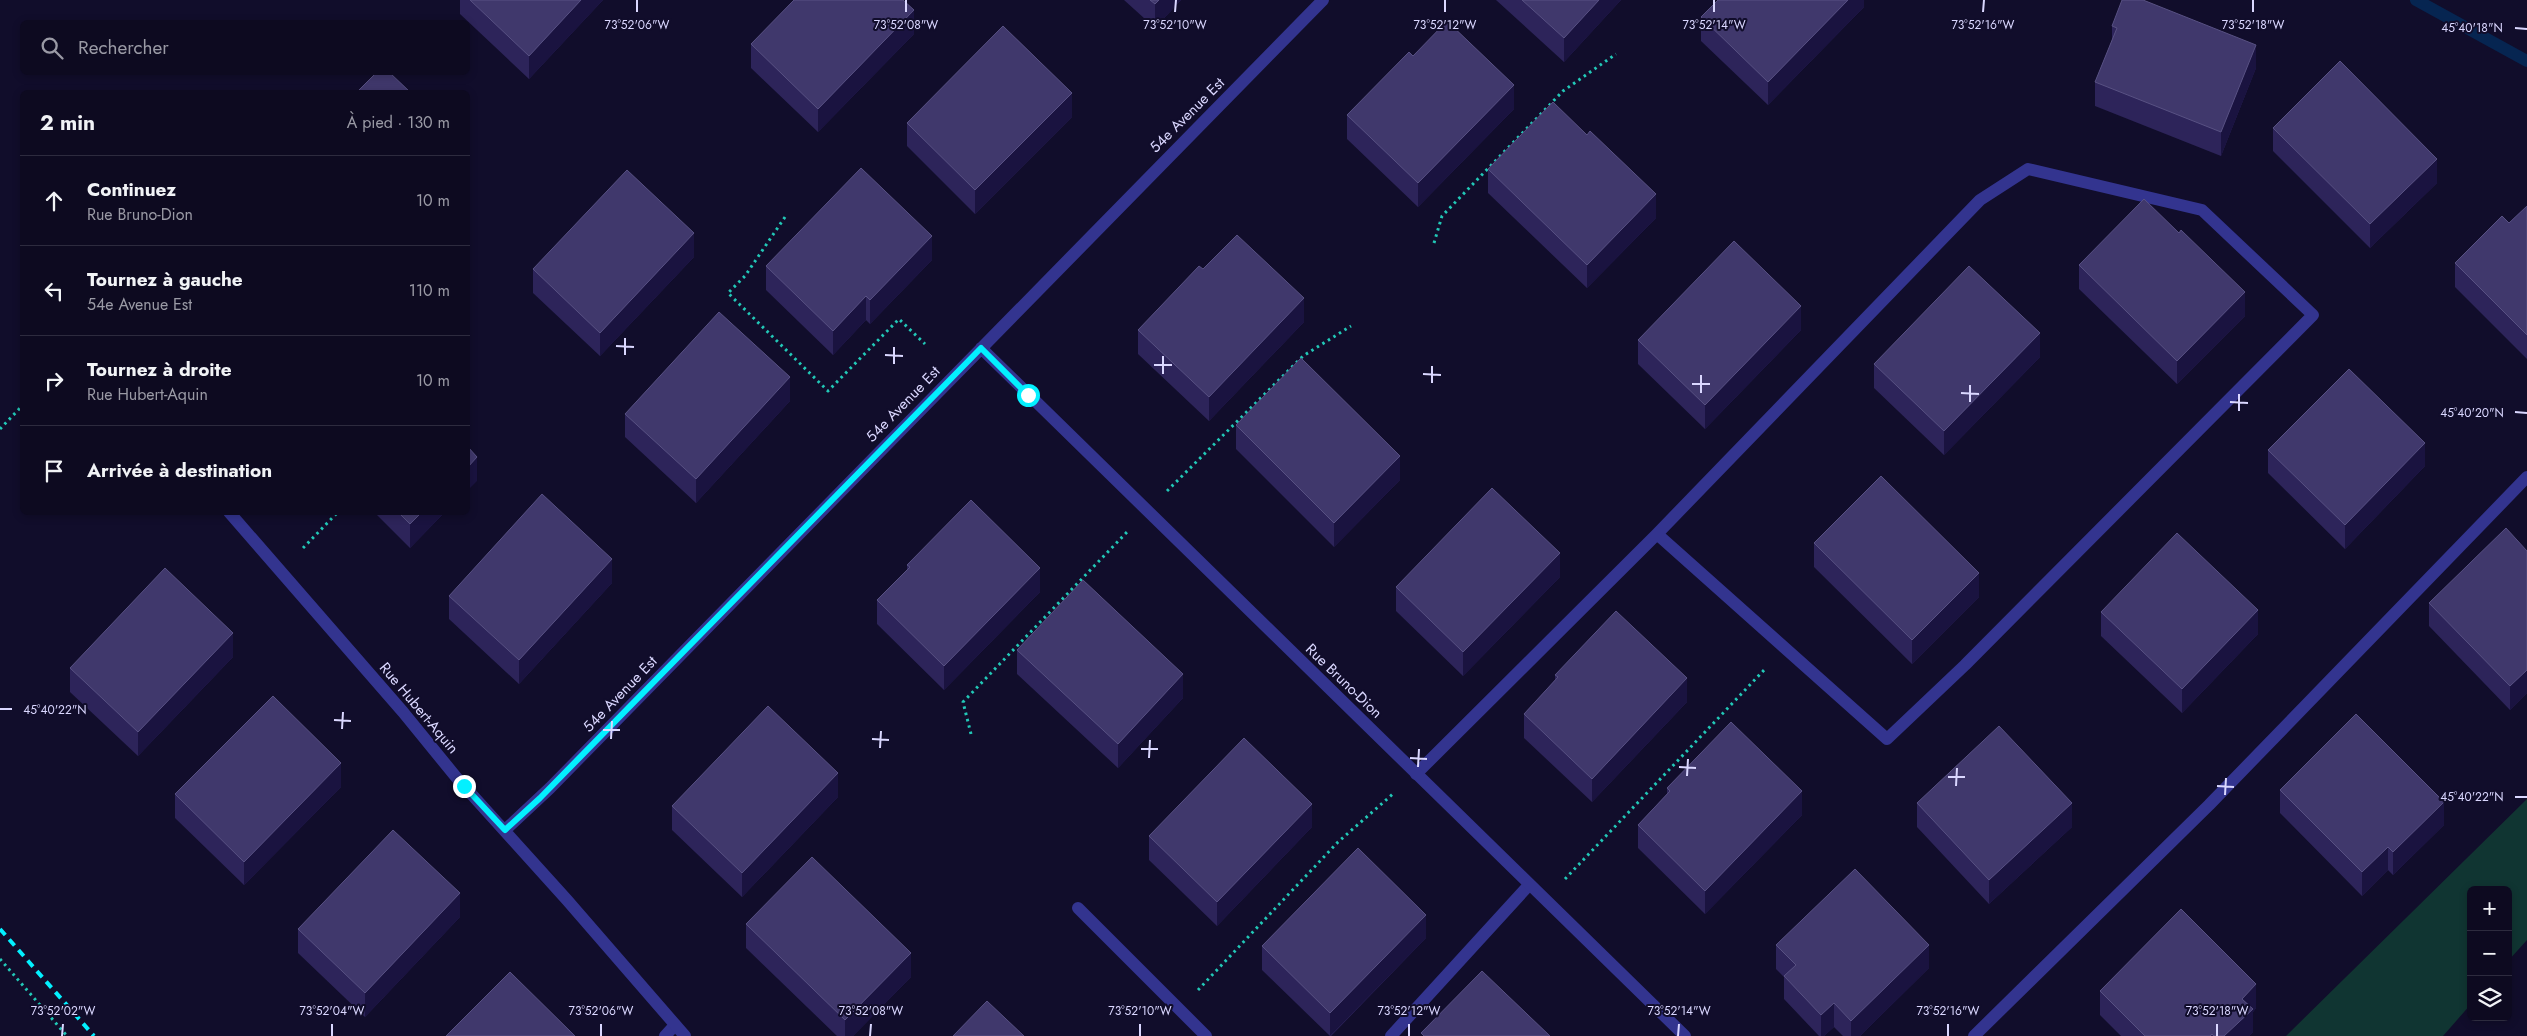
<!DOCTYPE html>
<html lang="fr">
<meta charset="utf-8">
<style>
body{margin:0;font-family:Jost,sans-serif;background:#161329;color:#f1f3f6}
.controls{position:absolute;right:15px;bottom:15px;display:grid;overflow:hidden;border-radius:8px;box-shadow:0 2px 8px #0003}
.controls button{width:45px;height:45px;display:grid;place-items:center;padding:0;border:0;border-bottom:1px solid #2d2b3e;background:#0d0a20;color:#f1f3f6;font:25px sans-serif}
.stop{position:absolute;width:15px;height:15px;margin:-11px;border:4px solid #03f0ff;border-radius:50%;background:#fff}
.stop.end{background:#03f0ff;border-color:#fff;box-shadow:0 1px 5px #0008}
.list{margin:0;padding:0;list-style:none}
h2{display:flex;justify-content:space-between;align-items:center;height:65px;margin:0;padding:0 20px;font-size:21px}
h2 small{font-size:16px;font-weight:400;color:#9a9aa5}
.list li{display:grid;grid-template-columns:32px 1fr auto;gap:15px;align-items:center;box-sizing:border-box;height:90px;padding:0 20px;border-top:1px solid #2d2b3e}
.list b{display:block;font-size:19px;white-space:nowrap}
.list p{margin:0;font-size:16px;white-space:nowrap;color:#9a9aa5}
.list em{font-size:16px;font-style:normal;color:#9a9aa5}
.icon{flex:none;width:28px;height:28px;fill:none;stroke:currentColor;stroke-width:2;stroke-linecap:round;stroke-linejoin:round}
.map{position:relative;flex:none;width:2527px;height:1036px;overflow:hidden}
.search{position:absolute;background:#0d0a20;box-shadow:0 2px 8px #0003;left:20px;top:20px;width:450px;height:55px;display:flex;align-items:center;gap:12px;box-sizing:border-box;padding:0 18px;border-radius:8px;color:#9a9aa5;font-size:19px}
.panel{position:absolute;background:#0d0a20;box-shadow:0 2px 8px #0003;left:20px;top:90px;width:450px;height:425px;border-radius:8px}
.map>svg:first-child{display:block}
.green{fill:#103532}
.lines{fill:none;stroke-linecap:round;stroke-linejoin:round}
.stream{stroke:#062551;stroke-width:12}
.path{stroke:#22c8b7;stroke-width:3;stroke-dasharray:2.5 4;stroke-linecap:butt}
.service{stroke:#33348f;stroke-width:12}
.minor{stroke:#33348f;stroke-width:12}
.rail{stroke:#03f0ff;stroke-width:4;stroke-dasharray:8 6;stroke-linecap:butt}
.wall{fill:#2d245a}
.shaded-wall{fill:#1a1340}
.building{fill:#40386c;stroke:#585183}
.route{stroke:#03f0ff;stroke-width:6}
.ticks{fill:none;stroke:#dad7ff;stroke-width:2}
.labels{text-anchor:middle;stroke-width:4;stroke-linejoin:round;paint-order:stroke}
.street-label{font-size:15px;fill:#dad7ff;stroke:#110d2b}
.ticks-label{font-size:12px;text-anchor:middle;fill:#dad7ff;stroke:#110d2b;stroke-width:4;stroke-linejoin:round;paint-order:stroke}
</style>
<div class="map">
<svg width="2527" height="1036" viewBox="0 0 2527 1036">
<rect width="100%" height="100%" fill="#110d2b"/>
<path class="green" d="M2527,799V940L2508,961V890H2471V1004L2443,1036H2286Z"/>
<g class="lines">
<path class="stream" d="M2416,0L2527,61"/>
<path class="path" d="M785,217L745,276L728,293L828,391L899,319L925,344
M1434,243L1442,216L1563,91L1616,54
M0,429L22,406
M1167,491L1303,356L1351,326
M303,548L338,512
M971,734L963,702L1128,531
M1565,879L1766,668
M0,959L67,1036
M1198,990L1338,842L1394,793"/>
<path class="service" d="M1416,774L1657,534L1980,200L2028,169L2202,210L2313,315L1965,665L1887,739L1657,534
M1078,908L1206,1036
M665,1036L675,1025
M1391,1036L1529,885
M1974,1036L2209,805L2527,477"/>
<path class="minor" d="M981,348L1685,1036
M229,512L403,712L456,777L567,900L685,1036
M505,830L550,788L1323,0"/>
<path class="rail" d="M0,929L94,1036"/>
</g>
<path class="wall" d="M460,0H603L529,79L460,14Z
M1124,0H1181L1155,28Z
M1496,0H1621L1564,62Z
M1864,0V7L1768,105L1701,41V17Z
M2112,26L2256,68L2221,156L2095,106V82L2112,40Z
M914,34L818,132L751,68V44Z
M1413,56L1514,109L1418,207L1347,139V115Z
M1072,117L975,214L907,146V123Z
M2273,128L2437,183L2370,248L2273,151Z
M1488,169L1656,218L1587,288L1488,193Z
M2527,206V359L2455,287V263L2509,223Z
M694,257L600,356L533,293V269Z
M932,260L870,324L866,320L833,355L766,290V266Z
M2079,265L2245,316L2177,384L2079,289Z
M1203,269L1304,322L1209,421L1138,354V330Z
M1801,330L1705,429L1638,364V340Z
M2040,357L1944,455L1874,388V364Z
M790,401L696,503L625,437V414Z
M1236,425L1400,480L1334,547L1236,449Z
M2268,450L2425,466L2345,549L2268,473Z
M374,512H445L410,548Z
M1814,543L1979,597L1912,664L1814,567Z
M2527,551V693L2510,710L2429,626V603Z
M907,565L1040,592L944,690L877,624V600L907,570Z
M1560,577L1463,676L1396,611V587Z
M612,583L519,684L449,619V596Z
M2101,612L2258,634L2182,713L2101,636Z
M1017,650L1183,698L1118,768L1017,674Z
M233,657L138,756L70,692V668Z
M1555,675L1687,702L1592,802L1524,738V714L1555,680Z
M341,787L244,885L175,818V794Z
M1667,788L1802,815L1705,914L1638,848V825L1667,794Z
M2280,790L2444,825L2393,875L2388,870L2362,896L2280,813Z
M838,797L742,897L672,830V806Z
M1917,803L2072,827L1989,904L1917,827Z
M1312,827L1217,926L1149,860V836Z
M460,917L365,1017L298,953V929Z
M746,924L911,977L853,1036H837L746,948Z
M1426,938L1331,1036H1330L1262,970V946Z
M1776,945L1929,968L1860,1036H1843L1834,1027L1824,1036H1819L1784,999V977L1776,969Z
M2100,991L2256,1008L2253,1012V1032L2249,1036H2121L2100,1015Z"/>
<path class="shaded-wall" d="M581,0H603L529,79V56Z
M1159,0H1181L1155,28V4Z
M1599,0H1621L1564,62V38Z
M1848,0H1864V7L1768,105V82Z
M914,10V34L818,132V109Z
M2256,45V68L2221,156V132Z
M1514,85V109L1418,207V183Z
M1072,93V117L975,214V190Z
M2437,159V183L2370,248V224Z
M1656,194V218L1587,288V265Z
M694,233V257L600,356V333Z
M932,236V260L870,324V300Z
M2245,292V316L2177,384V361Z
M866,296V320L833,355V331Z
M1304,298V322L1209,421V397Z
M1801,306V330L1705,429V405Z
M2040,333V357L1944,455V431Z
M790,377V401L696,503V479Z
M2425,443V466L2345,549V525Z
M1400,456V480L1334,547V523Z
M477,457V481L468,490V467Z
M422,512H445L410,548V524Z
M1560,553V577L1463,676V652Z
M612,559V583L519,684V660Z
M1040,568V592L944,690V666Z
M1979,573V597L1912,664V640Z
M2258,610V634L2182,713V689Z
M233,633V657L138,756V732Z
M2527,670V693L2510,710V686Z
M1183,674V698L1118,768V744Z
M1687,678V702L1592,802V779Z
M341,763V787L244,885V862Z
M838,773V797L742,897V873Z
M1802,791V815L1705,914V891Z
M2444,802V825L2393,875V852Z
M2072,803V827L1989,904V880Z
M1312,804V827L1217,926V902Z
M2388,847V870L2362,896V872Z
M460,893V917L365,1017V993Z
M1426,915V938L1330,1036V1013Z
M1929,945V968L1860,1036H1851V1021Z
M911,953V977L853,1036H845V1020Z
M2256,984V1008L2253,1012V1032L2249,1036H2224L2242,999Z
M1834,1003V1027L1824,1036H1821V1015Z"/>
<path class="building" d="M470,0H581L529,56Z
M794,0H903L914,10L818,109L751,44Z
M1150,0H1159L1155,4Z
M1522,0H1599L1564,38Z
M1718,0H1848L1768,82L1701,17Z
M2122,0H2143L2256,45L2221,132L2095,82L2117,28L2112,26Z
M1447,21L1514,85L1418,183L1347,115L1409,52L1413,56Z
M1003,26L1072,93L975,190L907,123Z
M2340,61L2437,159L2370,224L2273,128Z
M377,72H389L410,92H357Z
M1553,102L1587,135L1590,131L1656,194L1587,265L1488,169Z
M861,168L932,236L870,300L866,296L833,331L766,266Z
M627,170L694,233L600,333L533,269Z
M2144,199L2179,233L2181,230L2245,292L2177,361L2079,265Z
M2527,206V335L2455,263L2502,216L2509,223Z
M1237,235L1304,298L1209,397L1138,330L1199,266L1203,269Z
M1734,241L1801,306L1705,405L1638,340Z
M1969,266L2040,333L1944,431L1874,364Z
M719,312L790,377L696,479L625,414Z
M1301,358L1400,456L1334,523L1236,425Z
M2349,369L2425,443L2345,525L2268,450Z
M468,447L477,457L468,467Z
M1881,476L1979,573L1912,640L1814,543Z
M1492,488L1560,553L1463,652L1396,587Z
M542,494L612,559L519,660L449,596Z
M971,500L1040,568L944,666L877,600L910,567L907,565Z
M398,512H422L410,524Z
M2506,528L2527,551V670L2510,686L2429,603Z
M2177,533L2258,610L2182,689L2101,612Z
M165,568L233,633L138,732L70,668Z
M1083,580L1183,674L1118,744L1017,650Z
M1616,611L1687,678L1592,779L1524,714L1558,677L1555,675Z
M273,696L341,763L244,862L175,794Z
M768,706L838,773L742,873L672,806Z
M2356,714L2444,802L2393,852L2388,847L2362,872L2280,790Z
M1731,722L1802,791L1705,891L1638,825L1670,791L1667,788Z
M1999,726L2072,803L1989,880L1917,803Z
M1244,738L1312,804L1217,902L1149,836Z
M393,830L460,893L365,993L298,929Z
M1358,848L1426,915L1330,1013L1262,946Z
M812,857L911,953L845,1020L746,924Z
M1855,869L1929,945L1851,1021L1834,1003L1821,1015L1784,976L1796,965L1776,945Z
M2181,909L2256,984L2242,999L2253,1009L2224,1036H2214L2212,1034L2210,1036H2145L2100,991Z
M1482,971L1550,1036H1424L1421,1033Z
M510,972L575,1036H446Z
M987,1001L1024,1036H953Z"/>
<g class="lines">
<path class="route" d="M464,786L505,830L540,798L981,348L1028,395"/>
</g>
<path class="ticks" d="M637,12V0M906,12V0M1175,12L1176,0M1445,12V0M1714,12V0M1983,12L1984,0M2253,12V0M2515,28L2527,29M616,346L634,347M625,355V338M885,355L903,356M894,364V347M1154,365H1172M1163,374V356M1423,374L1441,375M1432,383V366M1692,384H1710M1701,393V375M1961,393L1979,394M1970,402V385M2230,402L2248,403M2239,411V394M2515,412L2527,413M0,709H12M334,720L351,721M342,729L343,712M603,730H620M611,739L612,721M872,739L889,740M880,748L881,731M1141,749H1158M1149,758L1150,740M1410,758L1427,759M1418,767L1419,749M1679,767L1696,768M1687,776L1688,759M1948,777H1965M1956,786L1957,768M2217,786L2234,787M2225,795L2226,778M2515,797H2527M62,1036L63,1024M332,1036V1024M601,1036V1024M870,1036L871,1024M1140,1036V1024M1409,1036V1024M1678,1036L1679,1024M1948,1036V1024M2217,1036V1024"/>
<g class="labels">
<g class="street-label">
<text transform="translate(1187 115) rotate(-45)" y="5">54e Avenue Est</text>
<text transform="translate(903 404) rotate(-46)" y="5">54e Avenue Est</text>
<text transform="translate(1344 681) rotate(44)" y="5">Rue Bruno-Dion</text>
<text transform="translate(620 694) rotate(-46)" y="5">54e Avenue Est</text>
<text transform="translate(419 708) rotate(50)" y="5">Rue Hubert-Aquin</text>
</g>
</g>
<g class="ticks-label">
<text x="637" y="29">73°52'06"W</text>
<text x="906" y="29">73°52'08"W</text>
<text x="1175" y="29">73°52'10"W</text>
<text x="1445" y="29">73°52'12"W</text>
<text x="1714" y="29">73°52'14"W</text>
<text x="1983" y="29">73°52'16"W</text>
<text x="2253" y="29">73°52'18"W</text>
<text x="2472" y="32">45°40'18"N</text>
<text x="2472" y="417">45°40'20"N</text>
<text x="55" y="714">45°40'22"N</text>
<text x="2472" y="801">45°40'22"N</text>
<text x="63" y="1015">73°52'02"W</text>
<text x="332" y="1015">73°52'04"W</text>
<text x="601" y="1015">73°52'06"W</text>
<text x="871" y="1015">73°52'08"W</text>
<text x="1140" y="1015">73°52'10"W</text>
<text x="1409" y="1015">73°52'12"W</text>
<text x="1679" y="1015">73°52'14"W</text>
<text x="1948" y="1015">73°52'16"W</text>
<text x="2217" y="1015">73°52'18"W</text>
</g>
</svg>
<div class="controls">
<button>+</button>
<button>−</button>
<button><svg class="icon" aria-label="layers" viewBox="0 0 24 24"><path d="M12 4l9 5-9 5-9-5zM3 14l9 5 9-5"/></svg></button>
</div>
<div class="stop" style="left:1028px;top:395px"></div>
<div class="stop end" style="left:464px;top:786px"></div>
<div class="search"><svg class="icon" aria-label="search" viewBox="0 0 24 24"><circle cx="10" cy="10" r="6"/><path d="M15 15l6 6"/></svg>Rechercher</div>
<section class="panel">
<h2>2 min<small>À pied · 130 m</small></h2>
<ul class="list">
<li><svg class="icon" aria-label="ahead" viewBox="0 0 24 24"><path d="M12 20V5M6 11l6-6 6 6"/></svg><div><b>Continuez</b><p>Rue Bruno-Dion</p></div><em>10 m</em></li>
<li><svg class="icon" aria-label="left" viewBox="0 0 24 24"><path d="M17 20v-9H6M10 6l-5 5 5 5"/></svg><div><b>Tournez à gauche</b><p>54e Avenue Est</p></div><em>110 m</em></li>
<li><svg class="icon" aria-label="right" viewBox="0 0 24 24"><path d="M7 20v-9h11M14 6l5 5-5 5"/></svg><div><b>Tournez à droite</b><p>Rue Hubert-Aquin</p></div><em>10 m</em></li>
<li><svg class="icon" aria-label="arrive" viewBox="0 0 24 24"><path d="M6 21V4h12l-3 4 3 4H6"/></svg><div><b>Arrivée à destination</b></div></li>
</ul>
</section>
</div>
